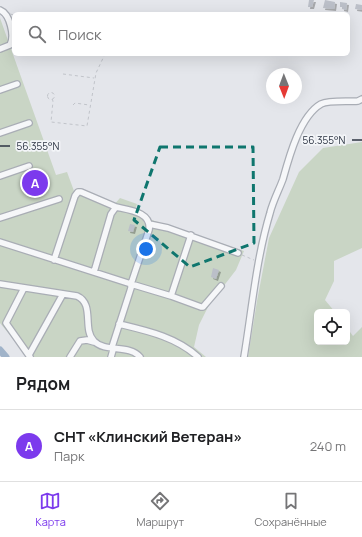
<!DOCTYPE html>
<html lang="ru">
<meta charset="utf-8">
<style>
body{margin:0;font-family:Manrope,sans-serif;background:#f2f2f2;color:#202124}
.controls{position:absolute;right:12px;bottom:12px;display:grid;overflow:hidden;border-radius:6px;box-shadow:0 4px 16px #0002}
.controls button{width:36px;height:36px;display:grid;place-items:center;padding:0;border:0;border-bottom:1px solid #e0e0e0;background:#fff;color:#202124;font:20px sans-serif}
.compass{position:absolute;left:266px;top:68px;width:36px;height:36px;border-radius:50%;background:#fff;box-shadow:0 4px 16px #0002;rotate:179deg}
.you{position:absolute;left:146px;top:249px;width:14px;height:14px;margin:-10px;border:3px solid #fff;border-radius:50%;background:#1a73e8;box-shadow:0 0 0 6px #1a73e833}
.badge{display:grid;place-items:center;width:26px;height:26px;border-radius:50%;background:#7c3aed;color:#fff;font-size:13px;font-weight:700}
.pin{position:absolute;translate:-50% -50%;border:2px solid #fff;box-shadow:0 1px 4px #0006}
.list{margin:0;padding:0;list-style:none}
h2{display:flex;justify-content:space-between;align-items:center;height:52px;margin:0;padding:0 16px;font-size:17px}
h2 small{font-size:13px;font-weight:400;color:#757577}
.list li{display:grid;grid-template-columns:26px 1fr auto;gap:12px;align-items:center;box-sizing:border-box;height:72px;padding:0 16px;border-top:1px solid #e0e0e0}
.list b{display:block;font-size:15px;white-space:nowrap}
.list p{margin:0;font-size:13px;white-space:nowrap;color:#757577}
.list em{font-size:13px;font-style:normal;color:#757577}
.icon{flex:none;width:22px;height:22px;fill:none;stroke:currentColor;stroke-width:2;stroke-linecap:round;stroke-linejoin:round}
.map{position:relative;flex:none;width:362px;height:357px;overflow:hidden}
.search{position:absolute;background:#fff;box-shadow:0 4px 16px #0002;left:12px;right:12px;top:12px;height:44px;display:flex;align-items:center;gap:10px;box-sizing:border-box;padding:0 14px;border-radius:6px;color:#757577;font-size:15px}
.sheet{height:124px;background:#fff}
nav{display:flex;justify-content:space-around;align-items:center;box-sizing:border-box;height:56px;border-top:1px solid #e0e0e0;background:#fff;font-size:11px;color:#757577}
nav a{display:grid;justify-items:center;gap:2px}
nav .on{color:#7c3aed}
.map>svg:first-child{display:block}
.green{fill:#c9d5c5}
.lines{fill:none;stroke-linecap:round;stroke-linejoin:round}
.river{stroke:#a0b3c9;stroke-width:7}
.building{fill:#bbbfc8;filter:url(#shadow)}
.minor-casing{stroke:#a9adb5;stroke-width:8}
.path{stroke:#c1c4ca;stroke-width:1;stroke-dasharray:3 3;stroke-linecap:butt}
.minor{stroke:#f6f7f9;stroke-width:5.5}
.marked{fill:none;stroke:#0f766e;stroke-width:3;stroke-dasharray:8 5;stroke-linejoin:round}
.ticks{fill:none;stroke:#2c3443;stroke-width:1.5}
.ticks-label{font-size:10px;text-anchor:middle;fill:#2c3443;stroke:#f3f5f8;stroke-width:3.5;stroke-linejoin:round;paint-order:stroke}
</style>
<div class="map">
<svg width="362" height="357" viewBox="0 0 362 357">
<defs>
<filter id="shadow"><feDropShadow dx="2" dy="2" stdDeviation="0" flood-color="#0004"/></filter>
</defs>
<rect width="100%" height="100%" fill="#e4e6eb"/>
<path class="green" d="M0,18L56,175L67,172L74,191L112,207L120,198L137,204L134,214L244,251L236,270L209,305L199,325L194,347L206,357H28L0,323Z
M362,142V248L334,261V281L325,300L335,312H317V342H347V328L353,336L362,327V357H248L257,301L269,238L299,172L323,148Z"/>
<g class="lines">
<path class="river" d="M0,350L6,357"/>
</g>
<path class="building" d="M309,0H314L312,7H308Z
M325,0L335,2L334,9L323,8Z
M340,2L347,3L346,10L342,9V7H340Z
M356,4L362,5V10L355,9Z
M130,224L135,225L133,232L128,231Z
M213,268L219,270L216,279L211,277Z"/>
<g class="lines">
<g class="minor-casing">
<path id="minor" d="M0,10C10,14 15,36 10,45L0,49
M0,90L17,84
M0,133L29,123
M0,176L29,166
M0,218L59,199
M149,224L168,228L238,253
M0,242L131,284V288L112,347L113,350L111,357
M54,260L75,196L78,192H81L116,207
M94,272L111,214L116,207C129,210 152,212 149,230L131,284L171,296L201,307H203L221,286
M0,284L77,296C95,304 82,329 94,341C105,353 129,344 140,357
M24,288L6,323L30,357
M171,296L191,235
M119,324C148,331 176,337 198,357
M29,355L63,294
M70,357L80,341L87,340L94,342
M244,357C252,309 256,260 270,213C273,201 279,190 283,179C289,157 300,116 321,104C329,100 348,102 358,101L362,99"/>
</g>
<path class="path" d="M10,14L14,15
M63,74L94,78
M47.5 96a3.5 3.5 0 1 1 7 0a3.5 3.5 0 1 1-7 0Z
M52,99L53,101L51,122L87,126L96,73L105,54
M73,105L75,103L89,105
M242,255L254,260"/>
<use href="#minor" class="minor"/>
</g>
<path class="marked" d="M160,147H253L254,243L190,267L134,220Z"/>
<path class="ticks" d="M352,140H362M0,146H10"/>
<g class="ticks-label">
<text x="324" y="144">56.355°N</text>
<text x="38" y="150">56.355°N</text>
</g>
</svg>
<div class="controls">
<button><svg class="icon" aria-label="locate" viewBox="0 0 24 24"><circle cx="12" cy="12" r="6"/><path d="M12 2v4M12 18v4M2 12h4M18 12h4"/></svg></button>
</div>
<svg class="compass" viewBox="-18 -18 36 36"><path d="M0-13l5 13h-10z" fill="#e53935"/><path d="M0 13l5-13h-10z" fill="#757577"/></svg>
<div class="you"></div>
<div class="pin badge" style="left:35px;top:183px">A</div>
<div class="search"><svg class="icon" aria-label="search" viewBox="0 0 24 24"><circle cx="10" cy="10" r="6"/><path d="M15 15l6 6"/></svg>Поиск</div>
</div>
<section class="sheet">
<h2>Рядом<small></small></h2>
<ul class="list">
<li><span class="badge">A</span><div><b>СНТ «Клинский Ветеран»</b><p>Парк</p></div><em>240 m</em></li>
</ul>
</section>
<nav>
<a class="on"><svg class="icon" aria-label="map" viewBox="0 0 24 24"><path d="M3 6l6-2 6 2 6-2v14l-6 2-6-2-6 2zM9 4v14M15 6v14"/></svg>Карта</a>
<a><svg class="icon" aria-label="directions" viewBox="0 0 24 24"><path d="M12 3l9 9-9 9-9-9zM9 14v-3h6M13 9l2 2-2 2"/></svg>Маршрут</a>
<a><svg class="icon" aria-label="saved" viewBox="0 0 24 24"><path d="M7 4h10v16l-5-4-5 4z"/></svg>Сохранённые</a>
</nav>
